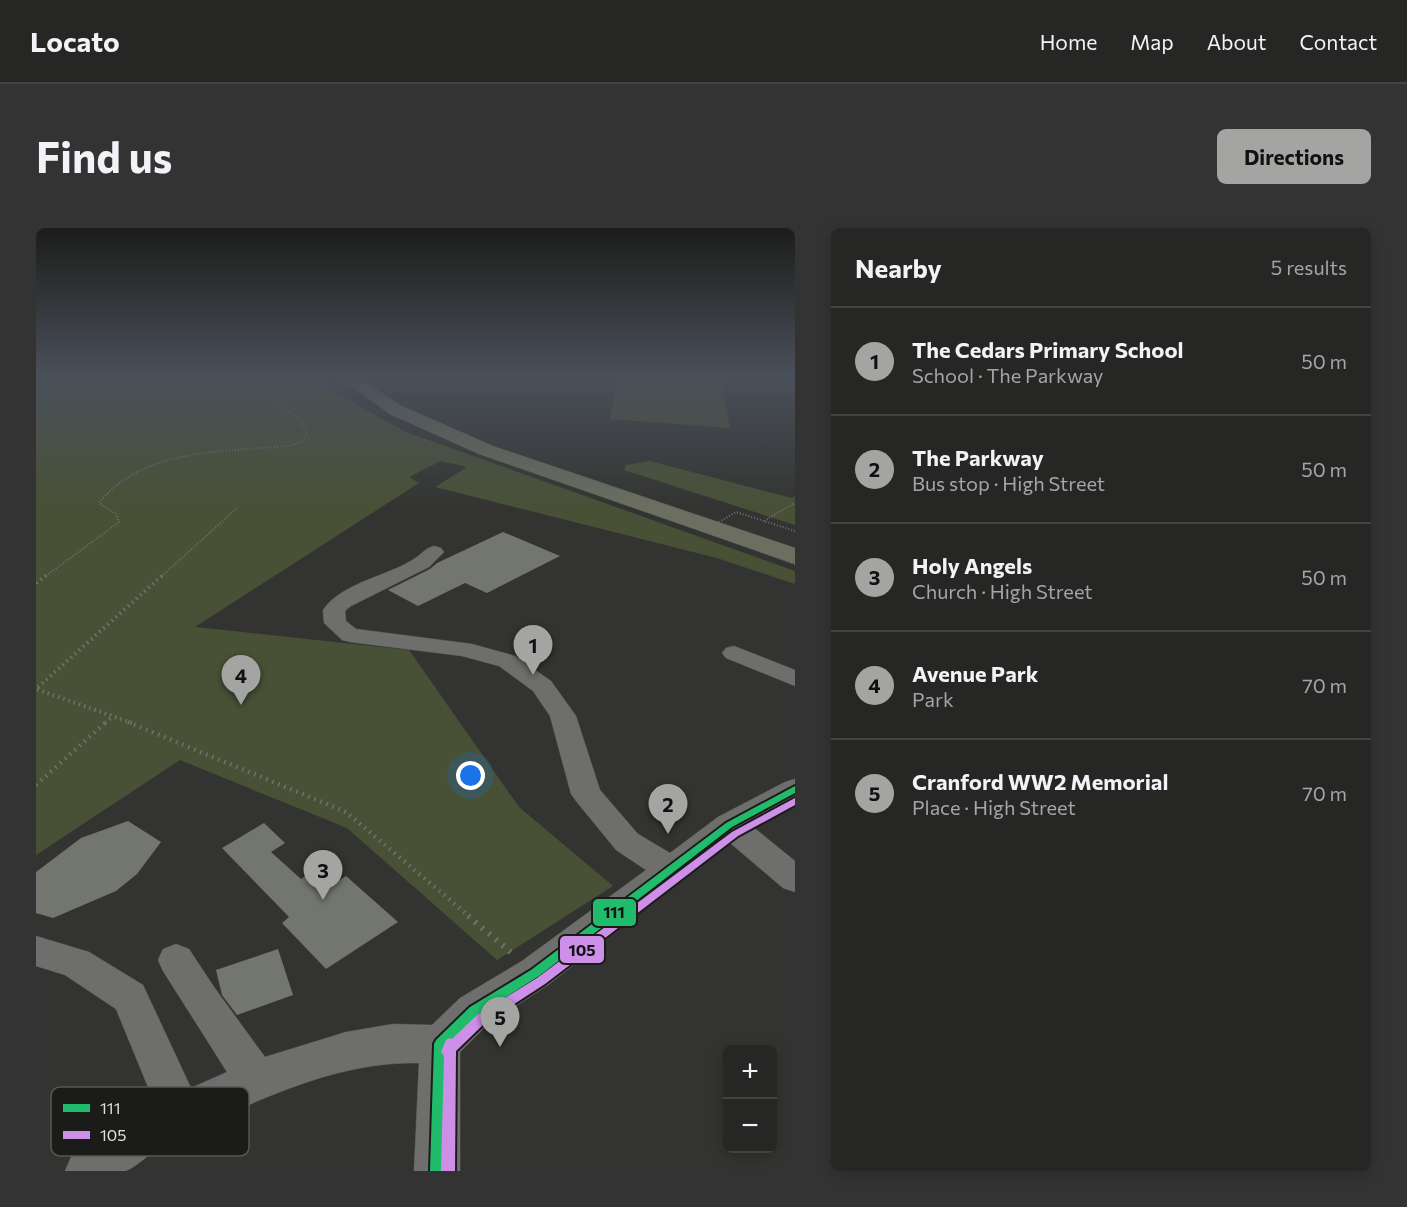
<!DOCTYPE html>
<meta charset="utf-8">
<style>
body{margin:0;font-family:Commissioner,sans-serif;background:#323332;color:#f1f3f6}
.controls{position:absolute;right:18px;bottom:18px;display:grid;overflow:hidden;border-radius:9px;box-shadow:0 3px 15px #0003}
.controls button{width:54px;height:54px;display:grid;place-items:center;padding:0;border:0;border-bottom:2px solid #424442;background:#262725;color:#f1f3f6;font:30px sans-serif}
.you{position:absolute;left:435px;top:548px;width:21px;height:21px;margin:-15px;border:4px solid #fff;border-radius:50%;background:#1a73e8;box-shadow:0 0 0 9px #1a73e833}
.badge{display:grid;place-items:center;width:39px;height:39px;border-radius:50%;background:#a4a5a2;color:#111;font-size:20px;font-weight:700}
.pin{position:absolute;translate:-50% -50px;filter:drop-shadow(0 2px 3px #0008)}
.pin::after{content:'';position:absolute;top:32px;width:21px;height:18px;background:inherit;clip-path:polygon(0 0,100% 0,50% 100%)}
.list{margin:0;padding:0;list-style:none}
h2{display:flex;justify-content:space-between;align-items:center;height:78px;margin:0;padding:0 24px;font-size:26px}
h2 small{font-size:20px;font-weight:400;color:#a4a5a7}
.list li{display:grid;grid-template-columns:39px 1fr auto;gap:18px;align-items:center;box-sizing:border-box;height:108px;padding:0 24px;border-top:2px solid #424442}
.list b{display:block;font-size:22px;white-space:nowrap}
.list p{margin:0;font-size:20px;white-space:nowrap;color:#a4a5a7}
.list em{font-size:20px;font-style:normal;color:#a4a5a7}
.map{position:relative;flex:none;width:759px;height:943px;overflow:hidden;border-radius:9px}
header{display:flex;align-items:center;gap:36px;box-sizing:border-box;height:84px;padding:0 30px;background:#262725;border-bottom:2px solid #424442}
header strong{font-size:28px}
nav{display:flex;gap:33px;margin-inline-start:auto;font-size:21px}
.intro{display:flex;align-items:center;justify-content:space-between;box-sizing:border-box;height:144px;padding:0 36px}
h1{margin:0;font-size:42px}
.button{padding:15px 27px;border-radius:9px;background:#a4a5a2;color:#111;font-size:21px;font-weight:700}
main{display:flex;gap:36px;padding:0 36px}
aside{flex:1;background:#262725;border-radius:9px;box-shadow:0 3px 15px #0003}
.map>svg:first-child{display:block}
.green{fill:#485136}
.building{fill:#73766e}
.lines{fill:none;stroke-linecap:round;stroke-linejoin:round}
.minor-casing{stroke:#525351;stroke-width:1}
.highway-casing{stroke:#525351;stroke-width:1}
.path-far3{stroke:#717170;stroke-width:2;stroke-dasharray:1 2;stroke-linecap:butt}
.path-far2{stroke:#717170;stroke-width:4;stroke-dasharray:1.5 4;stroke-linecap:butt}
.path-far1{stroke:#717170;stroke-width:4.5;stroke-dasharray:1.5 5;stroke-linecap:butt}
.path{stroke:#717170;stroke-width:6;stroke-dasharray:2 7;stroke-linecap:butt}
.minor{fill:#6e6e6c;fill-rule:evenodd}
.highway{fill:#6a6f60;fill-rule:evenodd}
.path-bridge{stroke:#717170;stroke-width:2;stroke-dasharray:1 2;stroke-linecap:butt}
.bus-1-casing{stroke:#1b1c1a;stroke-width:4}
.bus-2-casing{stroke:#1b1c1a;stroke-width:4}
.bus-1{fill:#20bc6c;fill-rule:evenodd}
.bus-2{fill:#ce8fe9;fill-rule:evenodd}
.key{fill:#1b1c1a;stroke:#565755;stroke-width:1.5}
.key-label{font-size:16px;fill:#e1e2df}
.line-badge{stroke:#1b1c1a;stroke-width:2}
.pale-badge-label{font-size:16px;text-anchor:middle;font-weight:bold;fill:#111}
</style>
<header>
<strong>Locato</strong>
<nav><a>Home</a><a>Map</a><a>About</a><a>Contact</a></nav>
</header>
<div class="intro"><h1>Find us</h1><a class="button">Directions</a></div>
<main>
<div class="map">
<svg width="759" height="943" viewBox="0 0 759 943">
<rect width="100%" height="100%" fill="#333431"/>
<path class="green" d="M0,148H281L289,159L370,204L759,343V356L681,330L399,259L431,239L405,233L373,249L383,255L159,399L373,422L483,579L577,658L461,732L311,600L144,532L0,627Z
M582,148H684L694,200L574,191Z
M614,233L756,270L759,268V297L588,242L590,237Z"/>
<path class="building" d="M467,304L524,328L451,365L429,355L382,378L352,362L394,341L401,335Z
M92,593L125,614L101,646L80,663L17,690L0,685V644L45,610Z
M228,595L249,615L235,624L265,651L283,638L299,655L310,648L362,694L290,741L246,695L253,689L186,620Z
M242,721L257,767L201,787L186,767L180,742Z"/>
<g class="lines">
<g class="minor-casing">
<path id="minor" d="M398,318L405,320L408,324L393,339L315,378L309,383L310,393L320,401L436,416L479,428L515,453L540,488L564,562L602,606L634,625L682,589L749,554L759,551V574L716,598L759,633V664L747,660L693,614L512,757L452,796L424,824V943H378L383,835C294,833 210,878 131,915C118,921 100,940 89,943C77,943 43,943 29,943L36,927L88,889L119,876L80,781L29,747L0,738V708L53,724L107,757L155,860L191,844L127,743L122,732L127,721L140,716L153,721L178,759L229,829L310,804L357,796L396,797L424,770L486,733L610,642L580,622L540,573L535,566L514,488L497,463L463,438L426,428L314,414L306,412L288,395L287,382C305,355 352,348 378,331C386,326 389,320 398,318Z
M698,418L759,442V458L690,430L686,425L690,420Z"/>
</g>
<g class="highway-casing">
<path id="highway" d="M302,148H320L366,178L457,218L759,320V336L443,226L354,186Z"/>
</g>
<path class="path-far3" d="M0,167L52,148
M728,293L759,275
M10,348L83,294L80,286L63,275C107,220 188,224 252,218L265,214L271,207L263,191L219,155V148
M126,348L200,281"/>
<path class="path-far2" d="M0,355L12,346
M69,495L77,488
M96,495L0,461L128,346"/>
<path class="path-far1" d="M92,494L310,584L434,689
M0,557L70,494"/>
<path class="path" d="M432,688L478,727"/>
<use href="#minor" class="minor"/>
<use href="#highway" class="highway"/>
<path class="path-bridge" d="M759,303L700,284L668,303L759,336"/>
<g class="bus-1-casing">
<path id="bus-1" d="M759,558V565L696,599L503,748L442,787L410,818L408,943H394L398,816L400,812L434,779L495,742L690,595Z"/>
</g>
<g class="bus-2-casing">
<path id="bus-2" d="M759,570V577L702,608L509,756L449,795L420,823L419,943H405L408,828L405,824L410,812L414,810L416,811L441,787L501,750L696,604Z"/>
</g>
<use href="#bus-1" class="bus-1"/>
<use href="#bus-2" class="bus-2"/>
</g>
<linearGradient id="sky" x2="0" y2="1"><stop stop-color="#1c1d1b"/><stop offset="0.53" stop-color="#4a505a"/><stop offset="1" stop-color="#4a505a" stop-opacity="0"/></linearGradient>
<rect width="759" height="280" fill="url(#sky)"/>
<rect x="15" y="859" width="198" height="69" rx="9" class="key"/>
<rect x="27" y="876" width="27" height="8" fill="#20bc6c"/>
<rect x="27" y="903" width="27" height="8" fill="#ce8fe9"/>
<g class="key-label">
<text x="64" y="886">111</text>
<text x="64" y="913">105</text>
</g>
<g class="line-badge">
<rect x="556" y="670" width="45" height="29" rx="6" fill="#20bc6c"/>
<rect x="523" y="707" width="46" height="29" rx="6" fill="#ce8fe9"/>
</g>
<g class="pale-badge-label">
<text x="578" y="690">111</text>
<text x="546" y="728">105</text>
</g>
</svg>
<div class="controls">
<button>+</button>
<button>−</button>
</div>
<div class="you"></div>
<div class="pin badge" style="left:497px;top:447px">1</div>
<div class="pin badge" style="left:632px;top:606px">2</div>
<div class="pin badge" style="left:287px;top:672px">3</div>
<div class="pin badge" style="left:205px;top:477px">4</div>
<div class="pin badge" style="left:464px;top:819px">5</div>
</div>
<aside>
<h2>Nearby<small>5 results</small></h2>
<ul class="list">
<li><span class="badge">1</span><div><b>The Cedars Primary School</b><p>School · The Parkway</p></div><em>50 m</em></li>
<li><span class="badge">2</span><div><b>The Parkway</b><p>Bus stop · High Street</p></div><em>50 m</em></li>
<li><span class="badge">3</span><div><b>Holy Angels</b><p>Church · High Street</p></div><em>50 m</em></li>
<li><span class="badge">4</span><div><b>Avenue Park</b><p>Park</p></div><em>70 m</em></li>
<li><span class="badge">5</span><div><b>Cranford WW2 Memorial</b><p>Place · High Street</p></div><em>70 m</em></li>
</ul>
</aside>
</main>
